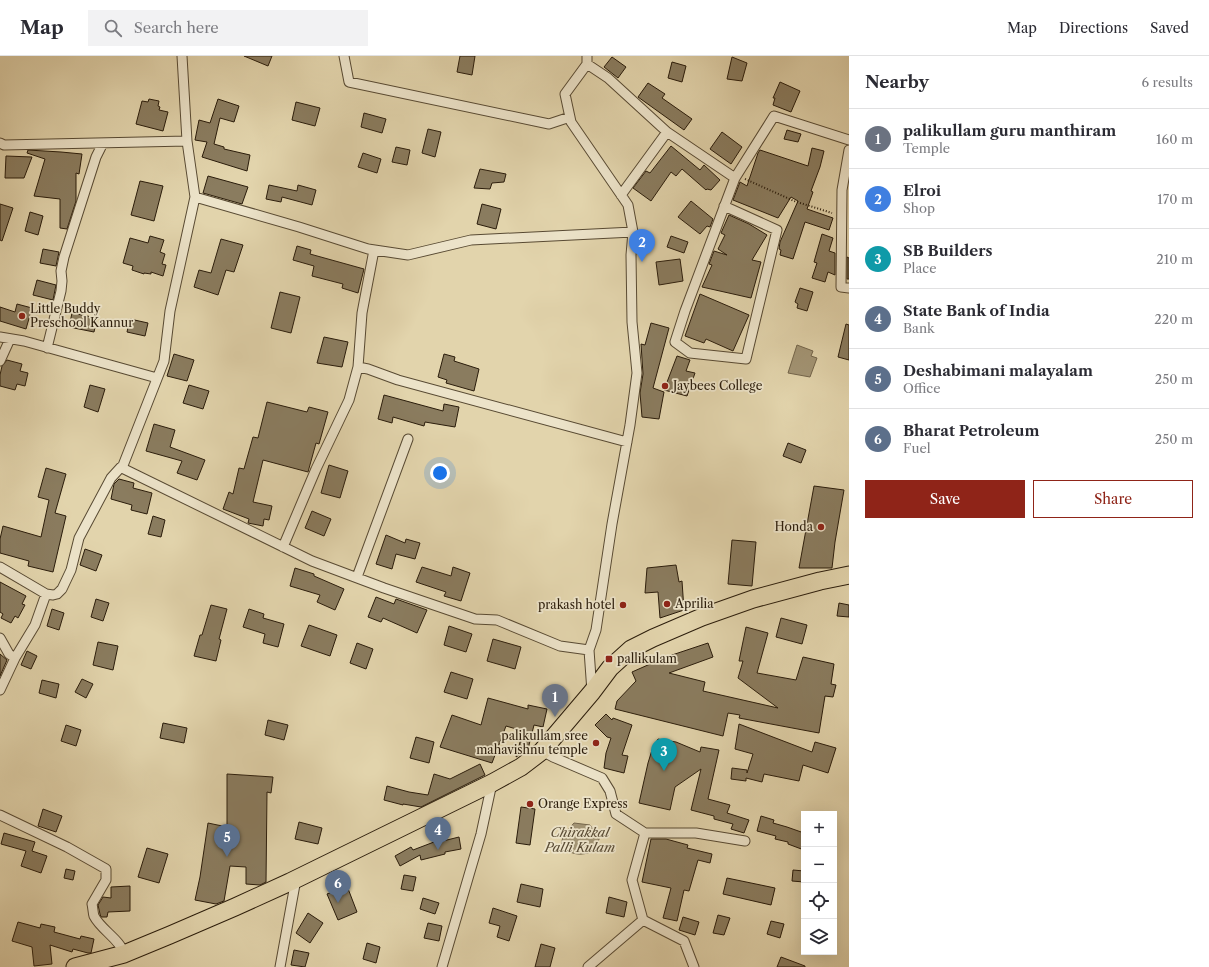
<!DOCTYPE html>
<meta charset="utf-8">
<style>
body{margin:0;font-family:"Libre Caslon Text",serif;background:#f2f2f3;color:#2b2b33}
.controls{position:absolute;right:12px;bottom:12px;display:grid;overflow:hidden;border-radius:0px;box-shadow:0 4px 16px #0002}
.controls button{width:36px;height:36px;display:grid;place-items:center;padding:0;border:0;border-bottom:1px solid #e1e1e2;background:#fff;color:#2b2b33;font:20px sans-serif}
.you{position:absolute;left:440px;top:417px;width:14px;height:14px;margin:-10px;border:3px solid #fff;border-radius:50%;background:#1a73e8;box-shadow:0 0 0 6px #1a73e833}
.badge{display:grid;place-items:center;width:26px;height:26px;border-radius:50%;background:#8f2418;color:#fff;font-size:13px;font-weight:700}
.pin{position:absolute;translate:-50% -33px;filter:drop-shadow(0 1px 2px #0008)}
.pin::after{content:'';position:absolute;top:21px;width:14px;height:12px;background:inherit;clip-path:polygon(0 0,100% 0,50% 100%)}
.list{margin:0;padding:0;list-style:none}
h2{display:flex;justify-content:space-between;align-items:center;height:52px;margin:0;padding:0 16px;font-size:17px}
h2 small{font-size:13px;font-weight:400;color:#7c7c81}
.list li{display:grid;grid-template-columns:26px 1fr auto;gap:12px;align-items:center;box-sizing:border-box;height:60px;padding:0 16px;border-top:1px solid #e1e1e2}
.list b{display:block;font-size:15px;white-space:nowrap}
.list p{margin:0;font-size:13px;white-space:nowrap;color:#7c7c81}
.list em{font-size:13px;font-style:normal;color:#7c7c81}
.actions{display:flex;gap:8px;padding:12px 16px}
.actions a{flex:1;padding:9px 0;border:1px solid #8f2418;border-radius:0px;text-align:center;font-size:14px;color:#8f2418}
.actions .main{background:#8f2418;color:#fff}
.icon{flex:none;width:22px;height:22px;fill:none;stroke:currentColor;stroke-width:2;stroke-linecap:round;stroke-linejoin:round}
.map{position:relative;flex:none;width:849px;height:911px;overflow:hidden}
header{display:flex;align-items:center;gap:24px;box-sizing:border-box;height:56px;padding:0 20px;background:#fff;border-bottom:1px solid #e1e1e2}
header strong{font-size:19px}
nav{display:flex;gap:22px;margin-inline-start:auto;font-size:14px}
.search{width:280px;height:36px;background:#f2f2f3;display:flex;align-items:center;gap:10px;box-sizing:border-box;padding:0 14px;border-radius:0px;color:#7c7c81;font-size:15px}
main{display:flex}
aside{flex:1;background:#fff}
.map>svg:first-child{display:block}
.water{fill:#a39575;stroke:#73654b}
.building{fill:#8a7c5f;stroke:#2a1c0b}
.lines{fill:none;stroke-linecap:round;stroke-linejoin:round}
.street-casing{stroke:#584a33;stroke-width:11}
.highway-casing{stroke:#2a1c0b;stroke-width:19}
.path{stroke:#2a1c0b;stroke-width:2;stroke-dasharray:1 2;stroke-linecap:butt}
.street{stroke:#ece3c9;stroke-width:9}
.highway{stroke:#e2d4ac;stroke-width:17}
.poi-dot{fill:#8f2418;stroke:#ece3c9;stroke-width:1.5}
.labels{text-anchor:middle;stroke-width:3.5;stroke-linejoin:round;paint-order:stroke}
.poi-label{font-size:12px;fill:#2a1c0b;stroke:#ece3c9;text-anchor:start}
.water-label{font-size:13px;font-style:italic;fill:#5a4c35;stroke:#ece3c9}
</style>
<header>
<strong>Map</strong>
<div class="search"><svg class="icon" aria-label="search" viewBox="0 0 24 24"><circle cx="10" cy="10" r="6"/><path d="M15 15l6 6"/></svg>Search here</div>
<nav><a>Map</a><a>Directions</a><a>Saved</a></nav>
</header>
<main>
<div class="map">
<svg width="849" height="911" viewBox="0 0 849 911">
<rect width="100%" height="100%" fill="#e2d4ac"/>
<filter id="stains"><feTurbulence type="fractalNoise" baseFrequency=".005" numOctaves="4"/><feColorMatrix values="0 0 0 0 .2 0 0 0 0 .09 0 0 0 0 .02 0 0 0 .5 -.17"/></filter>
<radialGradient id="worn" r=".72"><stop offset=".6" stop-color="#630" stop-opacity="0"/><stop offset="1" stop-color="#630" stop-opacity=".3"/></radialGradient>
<path class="water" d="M797,289L813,295L811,300L817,302L810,321L788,317Z
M574,767L590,769L600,781L594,795C580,800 575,799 561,792L563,779Z"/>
<path class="building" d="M244,0H272L268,10Z
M460,0H475L472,19L457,16Z
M612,1L626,11L618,22L604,11Z
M732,1L747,7L742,25L727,23Z
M672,6L686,10L682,26L668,22Z
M780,26L800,35L791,56L773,49L775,42H773Z
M648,27L665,38L662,42L692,63L684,74L638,41Z
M149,43L159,45L158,50L160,51L159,54L168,56L163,75L136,68L142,45L148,46Z
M218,43L239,50L234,66L220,62L214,88L224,91V93L250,99L247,115L202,101L207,86L195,84L199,64L210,67Z
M296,46L320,52L315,70L292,64Z
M364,57L386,63L382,77L361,71Z
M428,73L441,76L435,101L422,97Z
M787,74L801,78L798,86L784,83Z
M722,76L742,91L731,108L710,93Z
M671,90L700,114L704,109L720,124L711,134L707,133L706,134L682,113L676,120L671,116L651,145L633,132L646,115L650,117Z
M396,91L410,94L407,109L392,106Z
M812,92L824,95L820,111L811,135L813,136L807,153L833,162L829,174L805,166L793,203L780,199L781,194L779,193L780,186L798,145L791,141L778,162L733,144L740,126L747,130L758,97L760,94L808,110Z
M28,94L61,96L82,98L79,118L76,117V145L67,173L60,172V143L34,140L45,103L27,97Z
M363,97L381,103L377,117L358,111Z
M6,100L32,101L24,122H5Z
M480,113L506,118L504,126L492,127L490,133L474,132Z
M208,120L248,131L242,148L203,137Z
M140,125L163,130L154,165L131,159Z
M269,129L297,135L298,129L316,134L312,149L282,141L281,146L266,143Z
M691,145L713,163L710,171L707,170L700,178L678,161Z
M0,148L13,152L2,185L0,184Z
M482,148L501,153L496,173L477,168Z
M30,156L43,160L38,179L25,175Z
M729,159L749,168L767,179L752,204L761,206L751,242L702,231L712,209L709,208L714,195L727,199L718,193L725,179L721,177Z
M822,178L833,182L829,195L835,197V219L828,216L825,226L812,222L817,207L814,206Z
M150,180L164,184L160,196L165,198L162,208L166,209L163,220L151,216V218L144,217V218L132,214L133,210L123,207L130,182L148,187Z
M671,180L688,186L684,197L667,191Z
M221,183L243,189L234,216L226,214L218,239L194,231L199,214L211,217Z
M297,190L311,194L310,198L364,213L358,237L342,232L343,228L312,220L314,210L293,204Z
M43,193L59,196L56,210L40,207Z
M847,201L849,202V223H847Z
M680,203L683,225L659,229L656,206Z
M37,224L56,229L53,244L33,239Z
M800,232L813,236L807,255L797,252L798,248L795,246Z
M280,236L300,241L291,277L271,272Z
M700,238L749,259L733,295L706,283L704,287L685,280Z
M17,248L32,252L26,273L0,265V251L15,256Z
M72,257L97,262L94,276L69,271Z
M130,263L148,267L145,280L127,276Z
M651,267L669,272L653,332L664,336L659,363L642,361L640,337L643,318L641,288L645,289Z
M846,268L849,269V304L838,301Z
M324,281L348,286L342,311L317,307Z
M174,298L194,304L187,325L167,320Z
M444,298L455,301L454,305L479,313L474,335L446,327L447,324L438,321Z
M677,300L690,304L686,315L695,317L687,340L664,334Z
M7,304L22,308L20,315L28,317L25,330L17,328L15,334L0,330V319L2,310Z
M90,329L105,333L98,356L84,351Z
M189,329L209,335L203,353L183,347Z
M384,339L443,355L444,348L459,351L455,371L425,366L424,370L393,361L392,367L378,363Z
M267,346L307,356L309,351L328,356L319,388L316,387L308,416L263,404L253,446L272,450L269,464L264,463L263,470L248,467L249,463L223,453L229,436L233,438L239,412L244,413L253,381L258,382Z
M154,368L175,374L170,391L205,404L197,424L177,417L182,405L146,395Z
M788,387L806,394L801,407L783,400Z
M329,409L348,415L340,442L321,437Z
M46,412L66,418L55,457L66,460L53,516L28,510L29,505L0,497V483L3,470L41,481L49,444L38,441Z
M119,423L134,427L133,432L152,437L147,458L131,454L132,449L111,443L114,428Z
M814,430L844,434L835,486L832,512H799Z
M312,455L331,463L324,480L305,472Z
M153,460L165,464L161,481L148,478Z
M386,479L405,487L406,483L420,487L415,503L396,498L392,513L376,508Z
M732,484L756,486L752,530L728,528Z
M85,493L102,499L96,515L80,509Z
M676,509L679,526L682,525L684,554L660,562L658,536L645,537L647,512Z
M422,511L451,520L453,511L470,517L461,545L444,540L446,536L416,526Z
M295,512L314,518V520L344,533L335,554L317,546L320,539L290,530Z
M0,526L26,540L22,548L25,549L18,562L15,560L11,567L1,562L3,558L0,556Z
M376,541L394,548L396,543L427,554L417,577L383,562L381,566L368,561Z
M96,543L109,547L103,565L91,561Z
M839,547L849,549V561L837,560Z
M211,549L227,553L219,583L221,584L216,605L194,600L200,579H202Z
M52,553L64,557L59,574L47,570Z
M249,553L264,558L263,562L284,568L278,591L263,587L265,578L243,571Z
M781,562L807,569L802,588L776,581Z
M309,569L337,579L330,600L301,590Z
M449,570L472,578L466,596L444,589Z
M746,571L768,577L757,617L796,624L803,601L834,608L831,628L836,629L833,641L825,640L819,677L739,662L740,659L728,657L723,680L615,653L617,645L636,625L632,616L666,601L708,587L713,601L669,617L705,626L703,635L778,652L738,622L743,605H739Z
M493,583L521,591L515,613L487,605Z
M98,586L118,590L113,614L93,609Z
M357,587L373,593L366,613L350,607Z
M27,595L37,600L31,613L21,609Z
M0,598L7,604L0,620Z
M451,616L473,623L467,643L444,636Z
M82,623L93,628L86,642L75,636Z
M42,624L59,628L56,642L39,637Z
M488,642L528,653V649L547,653L543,671L534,669L528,693L516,701L523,675L506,670L492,707L440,691L452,659L481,669Z
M606,658L612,664L613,662L632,669L622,699L628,700L624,717L604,712L606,697L611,682L607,681L595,669Z
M268,664L288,669L284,684L265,679Z
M163,667L187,672L184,687L160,682Z
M739,668L812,696L815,686L836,692L828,717L803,709L799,725L764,718L762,726L746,722V725L731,723L732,712L747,714V717L753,698L735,693Z
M66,669L81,674L76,690L61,685Z
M416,681L434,686L429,707L410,702Z
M658,683L676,686L700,696L701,691L719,694L708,743L730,749L727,757L749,764L744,777L731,773L733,768L714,763V760L691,754L701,713L675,731L670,754L639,747L648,707L652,694Z
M480,708L485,719L421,751L403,748V749L384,744L387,730L409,736L428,739L434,718L450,723Z
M227,718L273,721L271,737L267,736L266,826L260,829L246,828V811L230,810L224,845L216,848L195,844L200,821L208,767L227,771Z
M521,751L535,753L530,789L516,787Z
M43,753L62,760L56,776L38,770Z
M761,760L774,764L773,767L787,771L804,777V794L788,788V786L775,783L776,780L757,775Z
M299,766L322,772L318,788L295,783Z
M4,777L35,786L32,795L47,800L41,817L21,810L26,795L1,788Z
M459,781L461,793L445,796V798L421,804L420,799L400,810L395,800L411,791L413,794L434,786L433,784L443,783V785Z
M651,783H666L688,789L687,792L712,798L710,807L698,804L689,835L684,834L677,865L663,862L671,832L642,826Z
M147,792L168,798L159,827L138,821Z
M66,813L75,815L73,824L64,822Z
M793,814L804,815V826L792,825Z
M404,819L416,821L413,835L401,833Z
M727,822L775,832L771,849L723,838Z
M521,828L543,833L540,851L517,846Z
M130,830V855L108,856L107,861H101L100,858L98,849L103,841L111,842V831Z
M347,830L357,856L338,864L327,838Z
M609,841L627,846L624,861L606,857Z
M423,842L439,847L435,858L420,853Z
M493,852L517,860L509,885L497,881L500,870L489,867Z
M308,857L323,867L310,887L296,877Z
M718,859L730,862L724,879L713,877Z
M683,861L699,866L695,879L679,874Z
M771,865L784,868L780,882L767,878Z
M18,866L40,872L41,868L55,871L54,876L80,883L81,880L94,883L91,897H88L73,893L72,896L50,889L52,908L34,910L32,891L12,885Z
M428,867L442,870L439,885L424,882Z
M367,887L380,891L376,907L363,903Z
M541,888L555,892L550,911H535Z
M294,894L309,897L305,911L291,909Z
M781,901L805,910V911H777Z"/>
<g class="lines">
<g class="street-casing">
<path id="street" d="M344,0L349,26L549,68L570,61
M587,0V8L565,38L571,66L628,149L633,176L631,199L632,266L637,317L630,369L612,468L596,574L589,594L592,636
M587,8L608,22L667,76
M187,85L195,141L170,255L164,305L122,412L312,505L384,532L475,563L497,564L560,590L589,594
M0,87L4,89L187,85L182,0
M849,94L842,134L841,231L849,232
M735,122L774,60L849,84
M621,139L667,76L735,122L685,255L675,286L690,297L746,303L777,174L724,150
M195,141L299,171L368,193L408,199L471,184L633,176
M0,281L24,285L157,322
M47,292L61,235L62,225L61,215L64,201L96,101L103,87
M0,305L10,283
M358,311L362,257L374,194
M283,491L316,413L349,344L358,311L368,313L398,324L627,386
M0,511L46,538L53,539L57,538L62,533L71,514L79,482L111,422L121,411L122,412
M357,521L408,383
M0,582L9,598L15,602L35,569L46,538
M0,634L15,602
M542,695L553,701L602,722L610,735L616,758L645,777H696L745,785
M0,759L67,791L106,813V824L92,848C93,852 93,857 94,860C101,874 121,884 124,898
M645,777L632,824L643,864L684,885L694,911
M280,911L296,823
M442,911L481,778L492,727
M588,911L643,864"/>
</g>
<g class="highway-casing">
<path id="highway" d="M75,911L124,898L170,879L235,851L290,826L492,727L521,711L542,695L592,636L610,612L631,593L653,582L702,561L753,543L820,525L849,519"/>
</g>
<path class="path" d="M745,123L794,145L832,157"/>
<use href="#street" class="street"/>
<use href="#highway" class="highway"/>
</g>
<g class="poi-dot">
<circle cx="22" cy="260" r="4"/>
<circle cx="665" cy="330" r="4"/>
<circle cx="821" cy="471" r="4"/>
<circle cx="667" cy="548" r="4"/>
<circle cx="623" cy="549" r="4"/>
<rect x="605" y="599" width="8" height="8" rx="2"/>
<circle cx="596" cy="687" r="4"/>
<circle cx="530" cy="748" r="4"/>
</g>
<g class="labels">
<g class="poi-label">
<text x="30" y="257">Little Buddy<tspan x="30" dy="14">Preschool Kannur</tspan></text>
<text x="673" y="334">Jaybees College</text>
<text x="813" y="475" text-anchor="end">Honda</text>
<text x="675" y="552">Aprilia</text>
<text x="615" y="553" text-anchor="end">prakash hotel</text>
<text x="617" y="607">pallikulam</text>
<text x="588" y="684" text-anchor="end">palikullam sree<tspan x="588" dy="14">mahavishnu temple</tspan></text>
<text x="538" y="752">Orange Express</text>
</g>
<g class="water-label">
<text x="580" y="781">Chirakkal<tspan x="580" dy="15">Palli Kulam</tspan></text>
</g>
</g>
<rect width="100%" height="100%" filter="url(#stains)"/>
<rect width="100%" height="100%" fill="url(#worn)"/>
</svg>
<div class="controls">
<button>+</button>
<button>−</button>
<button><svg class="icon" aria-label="locate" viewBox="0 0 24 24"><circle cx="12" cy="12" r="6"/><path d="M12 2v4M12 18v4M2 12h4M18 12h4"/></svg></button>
<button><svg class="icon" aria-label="layers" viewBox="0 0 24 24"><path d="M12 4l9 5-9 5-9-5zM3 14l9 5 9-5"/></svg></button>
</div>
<div class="you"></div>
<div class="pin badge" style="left:555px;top:661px;background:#6b7280">1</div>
<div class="pin badge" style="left:642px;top:206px;background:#3f7fe0">2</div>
<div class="pin badge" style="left:664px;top:715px;background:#0f9aa8">3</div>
<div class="pin badge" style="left:438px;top:794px;background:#5c6f8a">4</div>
<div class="pin badge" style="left:227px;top:801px;background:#5c6f8a">5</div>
<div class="pin badge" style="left:338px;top:847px;background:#5c6f8a">6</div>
</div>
<aside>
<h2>Nearby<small>6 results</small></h2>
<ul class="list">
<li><span class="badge" style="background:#6b7280">1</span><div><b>palikullam guru manthiram</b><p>Temple</p></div><em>160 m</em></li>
<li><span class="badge" style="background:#3f7fe0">2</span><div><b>Elroi</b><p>Shop</p></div><em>170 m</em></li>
<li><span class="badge" style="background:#0f9aa8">3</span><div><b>SB Builders</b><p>Place</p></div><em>210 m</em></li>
<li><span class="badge" style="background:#5c6f8a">4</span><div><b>State Bank of India</b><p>Bank</p></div><em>220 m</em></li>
<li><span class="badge" style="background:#5c6f8a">5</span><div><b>Deshabimani malayalam</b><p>Office</p></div><em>250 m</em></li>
<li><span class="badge" style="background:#5c6f8a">6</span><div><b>Bharat Petroleum</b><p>Fuel</p></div><em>250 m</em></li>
</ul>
<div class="actions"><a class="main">Save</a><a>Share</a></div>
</aside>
</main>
